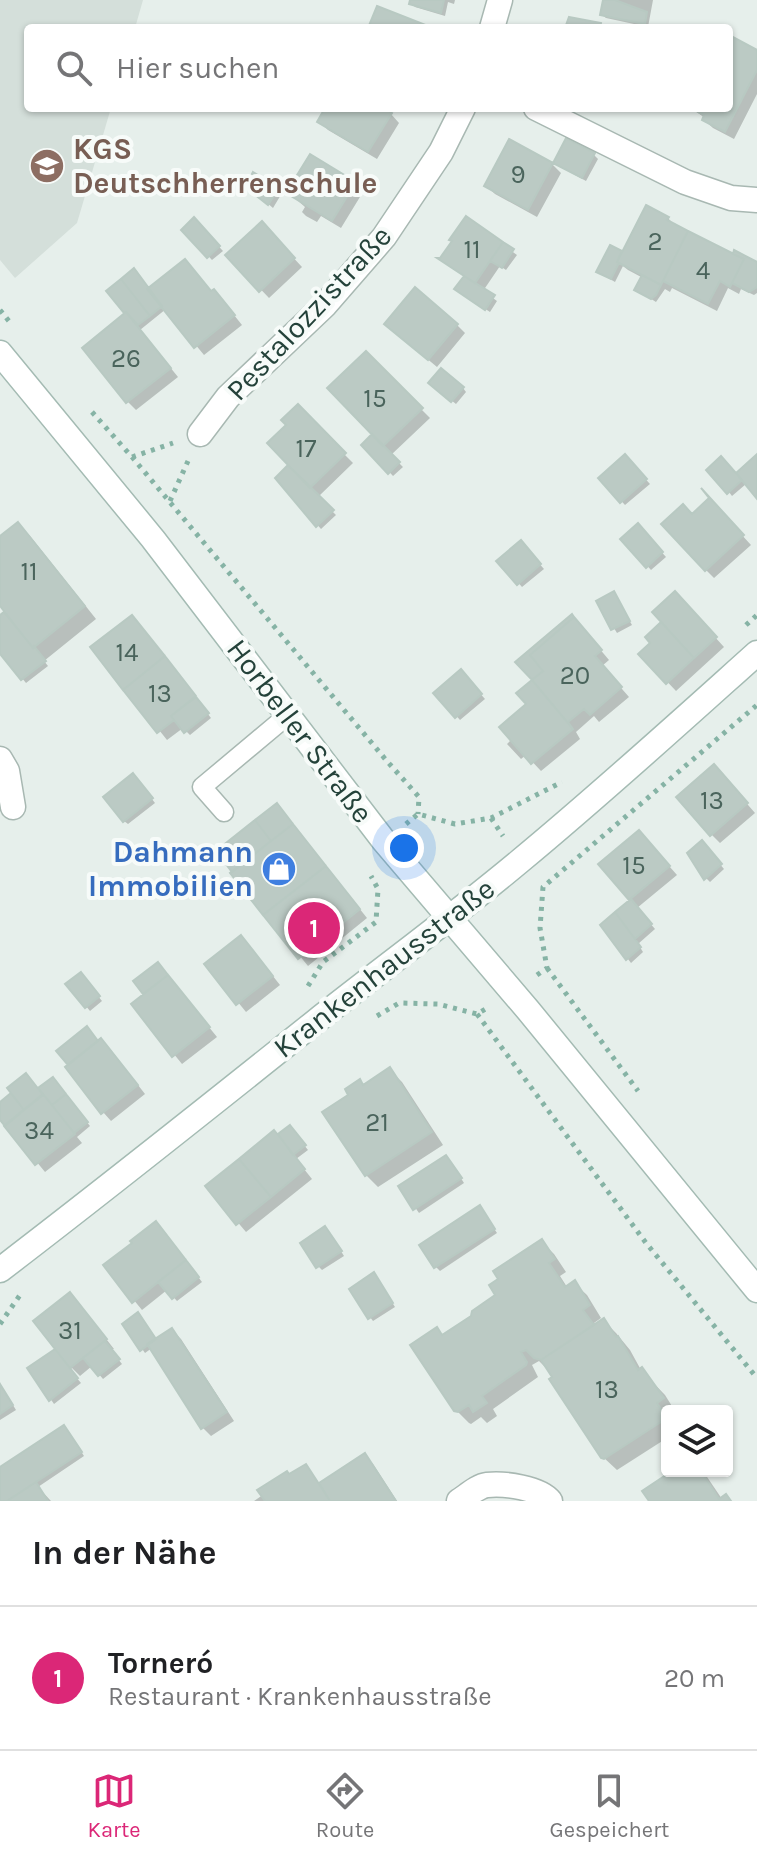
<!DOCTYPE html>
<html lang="de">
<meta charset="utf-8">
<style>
body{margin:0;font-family:Karla,sans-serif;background:#f6f6f6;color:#202124}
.controls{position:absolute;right:24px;bottom:24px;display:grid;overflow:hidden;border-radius:8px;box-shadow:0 2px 6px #0004}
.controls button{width:72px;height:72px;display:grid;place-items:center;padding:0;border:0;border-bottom:2px solid #e0e0e0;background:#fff;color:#202124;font:40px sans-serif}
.you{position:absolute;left:404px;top:848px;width:28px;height:28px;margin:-20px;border:6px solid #fff;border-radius:50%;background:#1a73e8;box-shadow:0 0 0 12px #1a73e833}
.badge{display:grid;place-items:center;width:52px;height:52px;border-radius:50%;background:#db2777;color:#fff;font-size:26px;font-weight:700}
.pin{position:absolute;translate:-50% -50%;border:4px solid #fff;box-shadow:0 2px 8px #0006}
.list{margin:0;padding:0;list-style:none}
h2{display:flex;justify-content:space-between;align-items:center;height:104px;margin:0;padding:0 32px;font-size:34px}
h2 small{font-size:26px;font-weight:400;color:#757577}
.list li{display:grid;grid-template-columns:52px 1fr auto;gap:24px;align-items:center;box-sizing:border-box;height:144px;padding:0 32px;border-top:2px solid #e0e0e0}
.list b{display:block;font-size:30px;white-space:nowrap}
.list p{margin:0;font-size:26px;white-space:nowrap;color:#757577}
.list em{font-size:26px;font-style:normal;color:#757577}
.icon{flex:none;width:44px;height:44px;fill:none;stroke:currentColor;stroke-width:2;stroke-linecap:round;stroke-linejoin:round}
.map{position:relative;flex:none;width:757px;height:1501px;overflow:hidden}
.search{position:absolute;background:#fff;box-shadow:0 2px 6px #0004;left:24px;right:24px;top:24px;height:88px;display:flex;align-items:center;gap:20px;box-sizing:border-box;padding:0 28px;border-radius:8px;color:#757577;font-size:30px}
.sheet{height:248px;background:#fff}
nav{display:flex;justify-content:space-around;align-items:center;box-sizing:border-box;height:112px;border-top:2px solid #e0e0e0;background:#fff;font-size:22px;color:#757577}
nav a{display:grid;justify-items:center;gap:4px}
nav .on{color:#db2777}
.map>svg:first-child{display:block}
.built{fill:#d4dfda}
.shadow{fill:#0003}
.building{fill:#bbcac4;stroke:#b8c9c2;stroke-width:2}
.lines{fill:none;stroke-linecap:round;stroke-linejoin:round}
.lane-casing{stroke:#a8b8b2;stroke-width:21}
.street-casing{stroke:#a8b8b2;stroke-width:27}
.secondary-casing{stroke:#a4bbb3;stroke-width:27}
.path{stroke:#86b3a5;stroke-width:5;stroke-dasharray:4 6;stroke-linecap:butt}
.lane{stroke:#fff;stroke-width:18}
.street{stroke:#fff;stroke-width:24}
.secondary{stroke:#fff;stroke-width:24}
.labels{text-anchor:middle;stroke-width:8;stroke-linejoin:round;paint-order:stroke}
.number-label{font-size:26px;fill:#4a645c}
.education-label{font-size:30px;font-weight:bold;fill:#785e54;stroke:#f7fbf9;text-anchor:start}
.street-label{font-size:30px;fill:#24423a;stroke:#f7fbf9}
.shop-label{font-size:30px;font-weight:bold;fill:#366cbe;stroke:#f7fbf9;text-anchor:end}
</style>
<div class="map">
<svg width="757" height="1501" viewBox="0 0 757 1501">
<rect width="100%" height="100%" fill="#e6efeb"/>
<path class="built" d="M0,0H143L135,28H28V108H111L77,223L15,278L0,260Z"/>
<path class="shadow" d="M412,0H455L454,4L448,2L445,16L415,7L411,3Z
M604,0H653L648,27L606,18L602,15Z
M729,38L757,52V94L734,139L713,128L704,120L705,118L691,108H729Z
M327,108H380L391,114L399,123L377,159L328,130L319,121Z
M567,141L594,155L598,159L586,181L555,164Z
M552,164L561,173L537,217L495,194L486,186Z
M355,183L363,192L341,228L321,216L317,222L306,216L302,212L305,207L289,193Z
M252,190H278L282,193L273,208Z
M668,218L676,227L745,262L757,264V293L754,295L741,289L739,294L728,288L717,311L672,288L670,292L665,289L656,302L637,290L643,278L628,270L623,266L615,282L598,272L621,253L623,255Z
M194,220L223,251L212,260L184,230Z
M262,224L302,267L269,298L228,255Z
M503,245L517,255L506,270L500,266L483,291L497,301L490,312L461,293L465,277L442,259Z
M109,291L212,293L222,300L242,325L204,355L166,309L140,330L178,377L136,410L128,402L127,314Z
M457,325L465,333L437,367L395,332Z
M366,354L430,418L391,455L403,467L393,476L364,445L375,435Z
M435,387L463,388L466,392L456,404Z
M297,407L353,463L318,497L336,515L321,529L277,478L297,472L288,425Z
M625,457L650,484L625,505L601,479Z
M757,457V496L746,484L732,496L729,492L721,459L741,482Z
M718,509L751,545L714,578L706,570L692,516Z
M18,524L30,536L96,619L44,661L48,666L26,683L0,651V618L7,612L0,603V539Z
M638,526L666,557L651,570L623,539Z
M521,543L544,569L522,587L499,561Z
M614,594L632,625L617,633L598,602Z
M683,602L724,647L676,691L641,654L653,643L648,638Z
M140,626L211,718L190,735L183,728L167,740L93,647Z
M582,628L609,660L602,666L629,697L599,722L594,716L576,732L580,739L541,771L526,755L521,759L507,744L512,739L529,704L534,681Z
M461,672L485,699L460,720L436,693Z
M722,775L755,813L720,843L711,834Z
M137,780L155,803L128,824L124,821Z
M280,809L367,918L308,966L233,874Z
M647,841L677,875L637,908L655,929L638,944L643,952L631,963L602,925L632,900L601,864Z
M702,843L724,869L710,882L706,878Z
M249,946L280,985L246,1012L207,964Z
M161,968L217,1037L182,1064L133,1004L146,994L136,982Z
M84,979L102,1001L90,1011L68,984Z
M99,1043L110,1049L145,1094L111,1121L103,1112Z
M390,1070L402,1082L443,1145L378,1187L366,1175L364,1087Z
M52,1080L90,1126L77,1137L82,1143L45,1172L0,1117V1105L38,1090Z
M290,1128L308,1150L296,1159L312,1179L246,1232L208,1187Z
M450,1161L464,1183L419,1213L401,1187Z
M483,1212L497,1233L440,1271L436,1267Z
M329,1232L344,1256L322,1270L318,1266Z
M542,1242L554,1254L566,1272L560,1276L567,1287L574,1283L587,1295L601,1318L594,1323L596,1326L604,1321L616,1333L630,1350L641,1370L665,1395L675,1411H667V1438L617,1470L603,1457L555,1377L539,1361L532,1365L538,1377L493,1409L497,1416L487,1423L481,1417L471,1424L469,1423L456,1410L443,1336L473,1317L498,1296Z
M106,1266L193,1270L202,1282L177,1301L167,1290L142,1310Z
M377,1279L395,1307L373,1321L370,1317Z
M78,1303L114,1349H110L122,1364L103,1379L92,1366L80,1376L72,1368L70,1370L81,1383L54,1404L30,1369L57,1349Z
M125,1324L156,1341L172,1330L181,1339L234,1421L211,1436L203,1428L152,1348L145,1353Z
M0,1384L16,1410L0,1420Z
M68,1431L84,1456L38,1487L51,1501H0V1469Z
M365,1456L373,1464L397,1501H254L305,1466L320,1485Z
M676,1471H703L722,1499L730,1501H651Z"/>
<path class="building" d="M410,0H444L441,13L409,4Z
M603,0H615L647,12L645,24L600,15Z
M377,6L433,28H368Z
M569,17L601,23L600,28H565Z
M729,35L757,50V70L725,132L702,120L704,115L691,108H729Z
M325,108H384L392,113L368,152L317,122Z
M566,138L595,153L582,178L553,163Z
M509,139L553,163L528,210L484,186Z
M310,154L356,182L332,221L286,193Z
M253,172L279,188L268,205L245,187Z
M646,205L669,217L667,220L688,231L661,285L617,262Z
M466,216L503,242L475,283L437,258H440L452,241L449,240Z
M194,217L220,246L207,258L181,230Z
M262,221L295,258L259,292L225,255Z
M688,231L744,259L730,287L720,281L708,304L663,281Z
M503,242L514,249L502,268L490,261Z
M610,245L622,251L617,262L619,263L611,279L596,272Z
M734,250L757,262V287L749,292L732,283L744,259L733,254Z
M185,259L211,291L214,289L235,315L194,348L147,289Z
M134,268L162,306L150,316L121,279Z
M642,275L661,285L656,295L651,299L634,290Z
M464,276L495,295L485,310L454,289Z
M121,279L150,316L138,325L126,312L124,313L106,291Z
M415,287L458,324L428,360L384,324Z
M126,312L171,368L126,403L82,348Z
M366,351L423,408L383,446L327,388Z
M441,368L464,387L451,402L428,383Z
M298,404L346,453L310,488L267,443L286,425L281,420Z
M372,434L400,462L388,474L361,445Z
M625,454L647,479L620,503L598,478Z
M757,454V499L736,473Z
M721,456L742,480L727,494L706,470Z
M288,465L334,510L316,527L275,478Z
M701,488L744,535L705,571L661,524L683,504L692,514L709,498Z
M18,522L85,606L33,648L0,606V536Z
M638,523L663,552L646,568L620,539Z
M521,540L541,564L517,585L496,561Z
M614,591L630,621L611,630L596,601Z
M675,591L717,637L694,658L652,612Z
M4,612L33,648L34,646L46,661L21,680L0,654V615Z
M572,614L574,617L530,655L543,671L532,680L515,662Z
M132,615L165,656L123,690L90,647Z
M574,617L602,650L595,656L622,687L590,715L584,709L568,722L573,729L532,680L543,671L530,655Z
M661,622L694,658L666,684L638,654L650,643L645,637Z
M165,656L196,696L171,716L174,720L157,733L123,690Z
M461,669L482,694L455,718L433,693Z
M532,680L573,729L531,764L499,727L526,704L516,693Z
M196,697L209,713L184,733L171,716Z
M714,764L748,803L710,836L676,797Z
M133,773L153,798L123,822L103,797Z
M277,803L293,824L271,841L255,820Z
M255,820L271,841L232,872L216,851Z
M293,824L326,866L263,915L230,873Z
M639,830L670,866L629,900L598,864Z
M702,840L722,864L704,880L687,853Z
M326,866L360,909L298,959L263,915Z
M631,899L652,924L635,939L615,912Z
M615,912L641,947L626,960L600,925Z
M241,935L273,976L236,1005L204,964Z
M158,962L168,975L143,994L133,981Z
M81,972L100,996L85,1008L65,984Z
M168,975L210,1027L172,1057L131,1004Z
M87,1026L98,1041L68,1065L56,1051Z
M101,1038L138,1085L101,1114L65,1067Z
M390,1067L432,1132L365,1176L322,1112L348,1095L345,1089L360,1079L363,1085Z
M26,1073L43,1095L24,1110L7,1088Z
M53,1077L66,1094L52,1105L38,1088Z
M11,1093L24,1110L5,1126L0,1120V1102Z
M43,1094L75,1134L35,1165L4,1126Z
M66,1094L88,1122L74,1133L52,1105Z
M290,1125L306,1145L293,1155L278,1134Z
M274,1130L305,1169L271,1197L239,1159Z
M446,1155L462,1178L413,1210L398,1186Z
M239,1159L271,1197L236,1225L205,1186Z
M480,1205L495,1229L434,1268L419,1245Z
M156,1221L186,1260L132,1303L103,1265L132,1243L130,1241Z
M325,1226L342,1251L316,1268L300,1243Z
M542,1239L555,1259L549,1263L565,1287L575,1280L590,1305L583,1310L594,1325L541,1360L534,1358L526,1350L521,1352L527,1362L526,1365L482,1396L487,1403L473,1412L469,1405L458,1412L454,1411L410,1345L437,1327L442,1335L471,1316L472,1311L495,1295L489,1285L498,1279L493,1271Z
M186,1260L199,1277L172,1299L158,1282Z
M374,1272L393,1303L368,1319L349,1289Z
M70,1292L107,1339L70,1368L33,1321Z
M138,1312L156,1339L140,1351L122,1324Z
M604,1318L616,1337L618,1336L638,1370L642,1367L664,1398L657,1403L667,1418L604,1459L601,1458L549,1379L552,1377L541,1360Z
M172,1328L227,1412L201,1429L147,1344Z
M105,1341L120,1359L98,1376L83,1358Z
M55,1349L78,1378L49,1401L27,1368Z
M0,1384L13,1405L0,1414Z
M64,1425L82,1452L7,1501H0V1467Z
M365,1453L396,1501H330L319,1483Z
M306,1464L330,1501H265L257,1490L287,1471L289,1474Z
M672,1471H701L719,1499L726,1494L731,1501H649L642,1491Z
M36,1482L48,1501H7Z"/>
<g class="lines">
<g class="lane-casing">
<path id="lane" d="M224,812L202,787L288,715"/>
</g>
<g class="street-casing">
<path id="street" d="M492,28L500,0
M536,108L685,182L731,198L757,200
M200,434L228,397L325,305L384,237L441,152L463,108
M0,759L7,771L13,807
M459,1501C467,1496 478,1486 487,1485C504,1483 540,1488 550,1501"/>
</g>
<g class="secondary-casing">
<path id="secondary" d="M0,353L153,539L384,841L528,1010L757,1290
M0,1270C106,1189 210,1106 315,1022C383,968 453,917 520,861C601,794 679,723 757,653"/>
</g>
<path class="path" d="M0,310L12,325
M92,412L132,457L386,760L419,797L418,814
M132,457L173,443
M170,501L188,461
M746,625L757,615
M491,818L503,836
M406,824L418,814L455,824L491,818L562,782
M547,968L638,1091
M537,975L547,968L540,928L543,887L757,705
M308,986L323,962L376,922L378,889L371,876
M477,1014L646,1243L757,1378
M377,1016L399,1003L438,1004L477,1014L489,1007
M0,1324L20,1295"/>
<use href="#lane" class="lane"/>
<use href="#street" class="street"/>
<use href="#secondary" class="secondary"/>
</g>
<defs>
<g id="school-disc" transform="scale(1.8)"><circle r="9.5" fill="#8d6e63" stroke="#f7fbf9"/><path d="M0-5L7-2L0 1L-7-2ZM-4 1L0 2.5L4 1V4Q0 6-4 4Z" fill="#fff"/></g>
<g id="shop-disc" transform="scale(1.8)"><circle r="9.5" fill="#3f7fe0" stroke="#f7fbf9"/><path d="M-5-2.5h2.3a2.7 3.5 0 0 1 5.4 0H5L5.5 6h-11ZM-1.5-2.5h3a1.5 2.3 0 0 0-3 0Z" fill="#fff"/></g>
</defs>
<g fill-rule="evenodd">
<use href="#school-disc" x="47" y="166"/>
<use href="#shop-disc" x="279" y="869"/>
</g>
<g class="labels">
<g class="number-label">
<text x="518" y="183">9</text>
<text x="655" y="250">2</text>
<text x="472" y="258">11</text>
<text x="703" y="279">4</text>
<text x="126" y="367">26</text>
<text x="375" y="407">15</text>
<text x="306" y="457">17</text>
<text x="29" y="580">11</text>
<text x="127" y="661">14</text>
<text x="575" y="684">20</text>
<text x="160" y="702">13</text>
<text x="712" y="809">13</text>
<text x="634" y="874">15</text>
<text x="377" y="1131">21</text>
<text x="39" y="1139">34</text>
<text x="70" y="1339">31</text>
<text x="607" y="1398">13</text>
</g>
<g class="education-label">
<text x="73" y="159">KGS<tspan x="73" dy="34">Deutschherrenschule</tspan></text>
</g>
<g class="street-label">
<text transform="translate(309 313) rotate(-47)" y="10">Pestalozzistraße</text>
<text transform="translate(300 731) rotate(53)" y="10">Horbeller Straße</text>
<text transform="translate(384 968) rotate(-38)" y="10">Krankenhausstraße</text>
</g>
<g class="shop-label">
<text x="253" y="862">Dahmann<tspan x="253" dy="34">Immobilien</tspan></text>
</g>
</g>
</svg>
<div class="controls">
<button><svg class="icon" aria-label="layers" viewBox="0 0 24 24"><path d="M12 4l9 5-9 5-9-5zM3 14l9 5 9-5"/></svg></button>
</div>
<div class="you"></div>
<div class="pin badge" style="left:314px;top:928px">1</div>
<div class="search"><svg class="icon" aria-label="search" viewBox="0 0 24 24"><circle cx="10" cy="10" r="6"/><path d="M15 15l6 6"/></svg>Hier suchen</div>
</div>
<section class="sheet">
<h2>In der Nähe<small></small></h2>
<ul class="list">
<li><span class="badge">1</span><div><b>Torneró</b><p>Restaurant · Krankenhausstraße</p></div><em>20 m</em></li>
</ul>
</section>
<nav>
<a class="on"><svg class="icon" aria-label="map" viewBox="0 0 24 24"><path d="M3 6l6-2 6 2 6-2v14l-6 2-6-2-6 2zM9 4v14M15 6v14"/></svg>Karte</a>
<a><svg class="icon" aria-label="directions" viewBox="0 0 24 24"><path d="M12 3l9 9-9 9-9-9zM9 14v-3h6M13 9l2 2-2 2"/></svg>Route</a>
<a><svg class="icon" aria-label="saved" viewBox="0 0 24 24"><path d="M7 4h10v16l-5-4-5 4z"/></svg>Gespeichert</a>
</nav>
